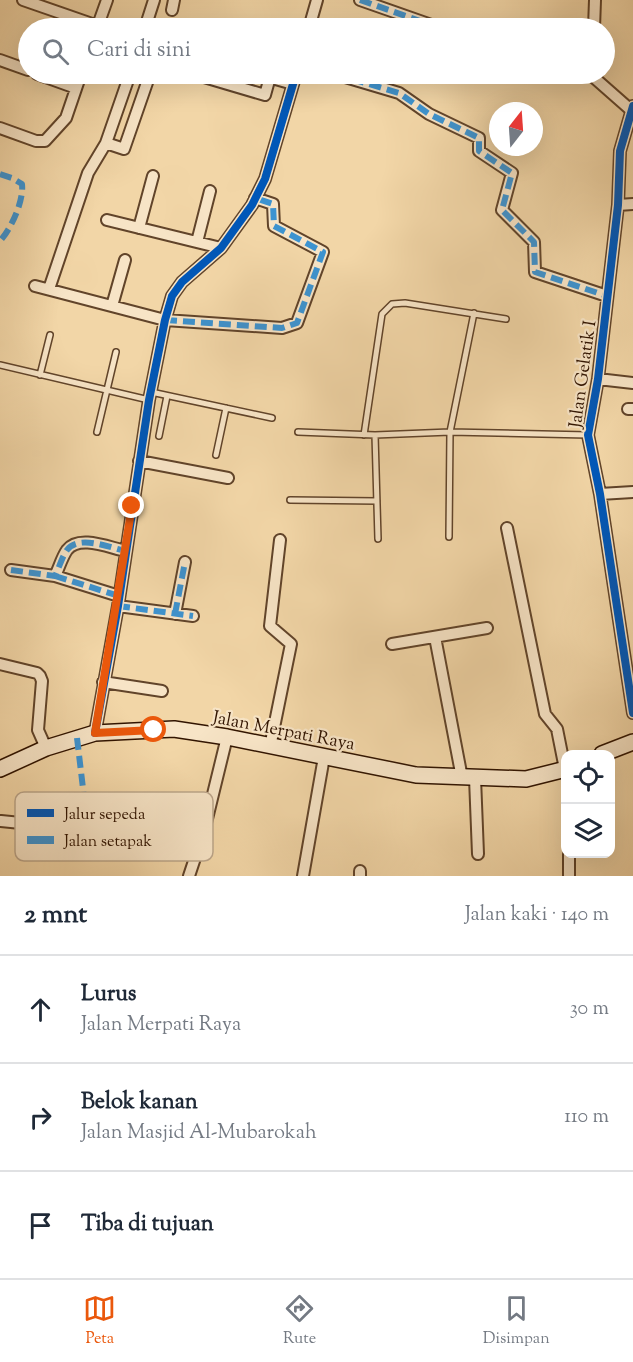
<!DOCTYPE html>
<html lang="id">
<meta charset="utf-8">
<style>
body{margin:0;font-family:"Sorts Mill Goudy",serif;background:#f6f6f7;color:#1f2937}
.controls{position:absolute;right:18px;bottom:18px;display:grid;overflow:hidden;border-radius:12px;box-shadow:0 6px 24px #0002}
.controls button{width:54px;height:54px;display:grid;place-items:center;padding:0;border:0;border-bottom:2px solid #e0e1e3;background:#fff;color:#1f2937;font:30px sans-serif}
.compass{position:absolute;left:489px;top:102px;width:54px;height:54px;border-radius:50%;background:#fff;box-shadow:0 6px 24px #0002;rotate:17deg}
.stop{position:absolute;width:18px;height:18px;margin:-14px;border:4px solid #ea580c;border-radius:50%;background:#fff}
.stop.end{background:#ea580c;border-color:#fff;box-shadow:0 2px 6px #0008}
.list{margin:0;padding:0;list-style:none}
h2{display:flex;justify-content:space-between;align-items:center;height:78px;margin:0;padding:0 24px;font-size:26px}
h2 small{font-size:20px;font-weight:400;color:#747a83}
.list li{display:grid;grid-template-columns:39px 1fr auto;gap:18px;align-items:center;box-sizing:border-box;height:108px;padding:0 24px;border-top:2px solid #e0e1e3}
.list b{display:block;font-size:22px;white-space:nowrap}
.list p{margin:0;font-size:20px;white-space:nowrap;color:#747a83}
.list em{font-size:20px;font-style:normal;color:#747a83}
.icon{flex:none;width:33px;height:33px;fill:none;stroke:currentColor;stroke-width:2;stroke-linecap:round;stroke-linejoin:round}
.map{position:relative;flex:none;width:633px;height:876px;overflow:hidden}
.search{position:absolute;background:#fff;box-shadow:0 6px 24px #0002;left:18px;right:18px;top:18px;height:66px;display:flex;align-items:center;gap:15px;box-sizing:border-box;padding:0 21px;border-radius:33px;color:#747a83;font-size:22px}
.sheet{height:402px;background:#fff}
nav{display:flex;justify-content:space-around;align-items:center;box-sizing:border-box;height:84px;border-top:2px solid #e0e1e3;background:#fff;font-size:16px;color:#747a83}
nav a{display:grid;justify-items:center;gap:3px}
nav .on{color:#ea580c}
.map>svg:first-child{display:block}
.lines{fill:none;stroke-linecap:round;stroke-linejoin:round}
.lane-casing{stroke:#61442a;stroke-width:8}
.street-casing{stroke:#61442a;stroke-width:14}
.secondary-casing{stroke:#311400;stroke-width:18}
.lane{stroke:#f7e4c6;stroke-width:5}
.street{stroke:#f7e4c6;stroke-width:10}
.secondary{stroke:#f7e4c6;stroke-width:15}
.quiet{stroke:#3d93d0;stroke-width:6;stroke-dasharray:12 6;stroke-linecap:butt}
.cycleway-casing{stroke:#f7e4c6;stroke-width:11}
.cycleway{stroke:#0057b8;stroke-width:8}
.route{stroke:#ea580c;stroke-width:8}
.labels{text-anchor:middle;stroke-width:4.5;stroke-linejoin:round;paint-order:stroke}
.street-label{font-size:18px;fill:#311400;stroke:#f7e4c6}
.key{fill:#f7e4c6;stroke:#bca68b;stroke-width:1.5}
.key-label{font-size:16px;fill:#311400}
</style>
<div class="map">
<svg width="633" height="876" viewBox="0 0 633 876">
<rect width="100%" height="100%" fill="#f2d6a7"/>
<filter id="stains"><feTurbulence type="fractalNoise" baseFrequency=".00333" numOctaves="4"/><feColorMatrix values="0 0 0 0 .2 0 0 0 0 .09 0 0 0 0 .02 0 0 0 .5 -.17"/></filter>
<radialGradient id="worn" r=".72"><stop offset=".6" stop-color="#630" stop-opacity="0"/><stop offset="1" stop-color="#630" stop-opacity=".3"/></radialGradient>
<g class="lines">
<g class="lane-casing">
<path id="lane" d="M492,74C519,80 545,80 571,74
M0,365L149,400
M40,375L50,335
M151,392L272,418
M97,432L116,352
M298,432L375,435L450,432L588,435
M364,435L382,314L392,304L405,303L506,319
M375,435L378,539
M159,436L167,396
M216,455L226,408
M290,500L377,501
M449,537L450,432L474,313"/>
</g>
<g class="street-casing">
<path id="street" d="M23,0L98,26
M360,0L440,28
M172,10L174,0
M97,28L107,0
M145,28L154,0
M309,28L317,0
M594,28L595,0
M0,60L28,70
M37,74L76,88
M205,74L204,77L265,95L270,77
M258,74L293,84
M335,74L399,93L429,114L479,138V151L512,173L502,210L534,242L535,272L607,296
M590,74L632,111
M633,106L620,151L618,205L598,379L588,435L600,494L633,713
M0,128L36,141H45L66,118L81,74
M106,143L124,149L150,74
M618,205L633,204
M107,220L221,248
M139,228L153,176
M197,242L210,191
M35,286L165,320L282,328L297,323L323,252L274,226L273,204L255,198
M49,289L88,173L106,143L130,74
M112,306L125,260
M598,379L633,383
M628,409H633
M139,461L228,478
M600,494L633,492
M507,528L545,714L557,729L565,769
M11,570L55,576C59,568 62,557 67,550C79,534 110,548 126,551
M55,576L119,596
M118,606L193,616
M175,614L185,562
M435,637L462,778
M392,644L487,628
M0,664L37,673L40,676L42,681L38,730L46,748
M103,682L162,691
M95,733L118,606L149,400L165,320L172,296L182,282L221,248L252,205L265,179L296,74
M270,747L291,644L270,626L280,540
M475,778L478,854
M1,821L80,829L85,827L87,822
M569,854V876
M189,876L204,831L227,737
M303,876L324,757
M360,876V871"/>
</g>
<g class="secondary-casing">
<path id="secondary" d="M602,754L633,742
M0,769L46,748L95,733L174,729L227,737L416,775L526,779L566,769"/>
</g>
<use href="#lane" class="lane"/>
<use href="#street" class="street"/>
<use href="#secondary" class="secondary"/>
<path class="quiet" d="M360,0L440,28
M335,74L399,93L429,114L479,138V151L512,173L502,210L534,242L535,272L607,296
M0,174L12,178L22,184C24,201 11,229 0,241
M165,320L282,328L297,323L323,252L274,226L273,204L255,198
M11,570L55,576C59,568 62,557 67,550C79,534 110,548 126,551
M55,576L119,596
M118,606L193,616
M175,614L185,562
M77,738L87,822"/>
<g class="cycleway-casing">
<path id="cycleway" d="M633,106L620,151L618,205L598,379L588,435L600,494L633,713
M95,733L118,606L149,400L165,320L172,296L182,282L221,248L252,205L265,179L296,74"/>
</g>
<use href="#cycleway" class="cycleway"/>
</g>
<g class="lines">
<path class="route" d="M132,506L95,733L154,730"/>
</g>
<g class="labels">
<g class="street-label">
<text transform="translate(582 374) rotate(-82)" y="6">Jalan Gelatik I</text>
<text transform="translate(284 730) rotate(11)" y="6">Jalan Merpati Raya</text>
</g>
</g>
<rect x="15" y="792" width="198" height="69" rx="9" class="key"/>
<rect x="27" y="809" width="27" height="8" fill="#0057b8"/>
<rect x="27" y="836" width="27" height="8" fill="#3d93d0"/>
<g class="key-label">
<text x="64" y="819">Jalur sepeda</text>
<text x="64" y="846">Jalan setapak</text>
</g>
<rect width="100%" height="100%" filter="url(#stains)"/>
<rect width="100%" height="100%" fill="url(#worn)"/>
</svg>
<div class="controls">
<button><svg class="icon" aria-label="locate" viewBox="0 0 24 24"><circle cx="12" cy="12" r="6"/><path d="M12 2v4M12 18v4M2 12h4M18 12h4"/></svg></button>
<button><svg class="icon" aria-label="layers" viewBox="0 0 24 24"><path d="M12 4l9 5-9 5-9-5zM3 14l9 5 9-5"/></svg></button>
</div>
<svg class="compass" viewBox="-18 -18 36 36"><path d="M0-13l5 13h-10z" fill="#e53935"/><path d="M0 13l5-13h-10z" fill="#747a83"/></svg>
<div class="stop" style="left:154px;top:730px"></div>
<div class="stop end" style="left:132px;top:506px"></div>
<div class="search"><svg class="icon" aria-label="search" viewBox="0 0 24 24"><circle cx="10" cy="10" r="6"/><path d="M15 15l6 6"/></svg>Cari di sini</div>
</div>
<section class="sheet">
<h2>2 mnt<small>Jalan kaki · 140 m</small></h2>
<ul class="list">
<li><svg class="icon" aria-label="ahead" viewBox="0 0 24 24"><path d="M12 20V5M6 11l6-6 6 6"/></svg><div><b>Lurus</b><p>Jalan Merpati Raya</p></div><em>30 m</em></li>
<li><svg class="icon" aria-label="right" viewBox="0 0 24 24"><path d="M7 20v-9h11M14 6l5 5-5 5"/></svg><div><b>Belok kanan</b><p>Jalan Masjid Al-Mubarokah</p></div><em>110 m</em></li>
<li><svg class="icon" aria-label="arrive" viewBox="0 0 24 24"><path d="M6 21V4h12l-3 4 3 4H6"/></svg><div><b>Tiba di tujuan</b></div></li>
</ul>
</section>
<nav>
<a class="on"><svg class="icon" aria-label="map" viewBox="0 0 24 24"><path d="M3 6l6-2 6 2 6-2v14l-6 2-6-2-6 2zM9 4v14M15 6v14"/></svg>Peta</a>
<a><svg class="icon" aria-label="directions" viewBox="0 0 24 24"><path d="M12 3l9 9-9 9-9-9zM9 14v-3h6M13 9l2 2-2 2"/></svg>Rute</a>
<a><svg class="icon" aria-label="saved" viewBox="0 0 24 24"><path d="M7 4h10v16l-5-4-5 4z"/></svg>Disimpan</a>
</nav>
